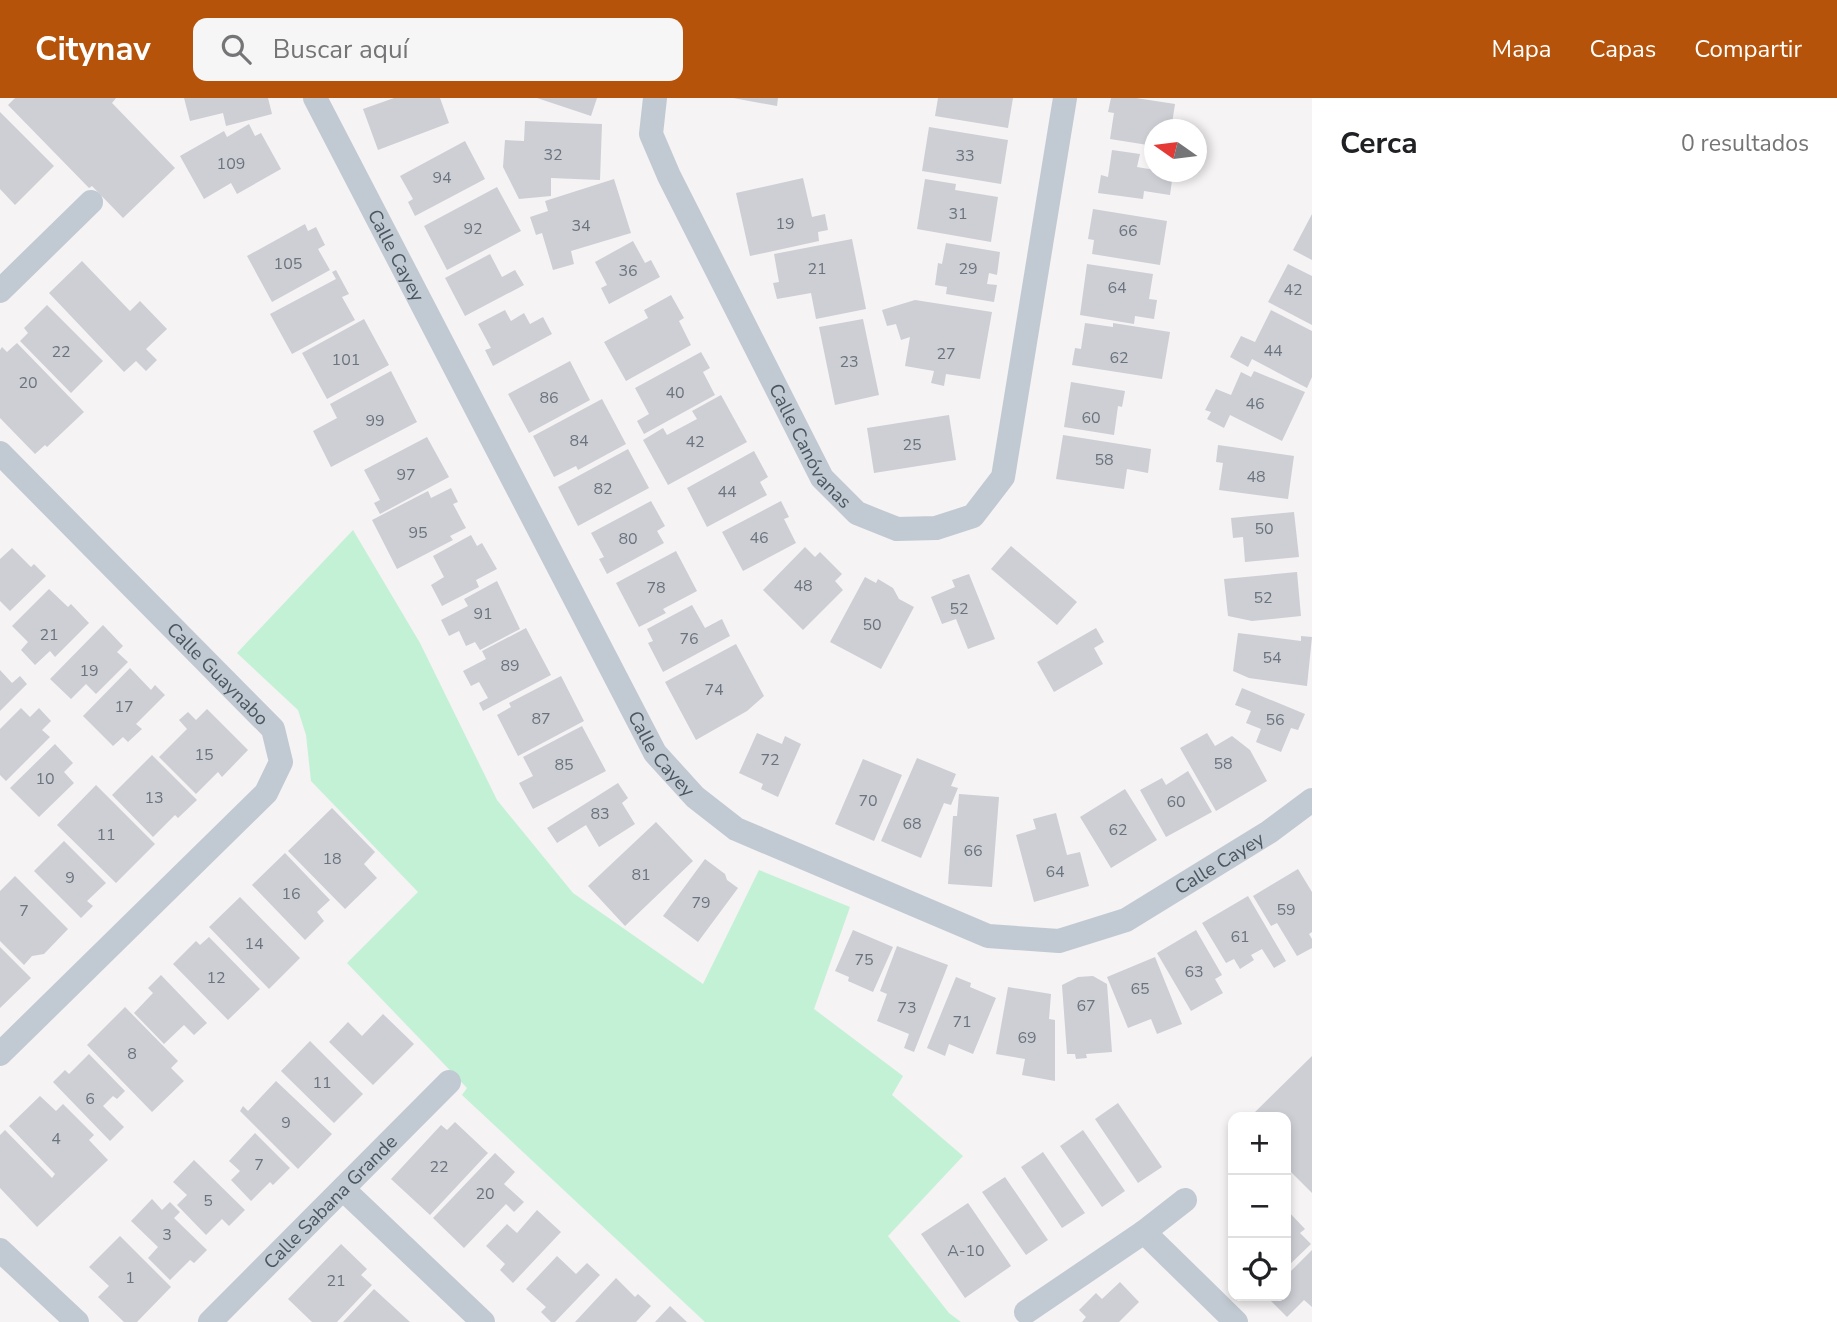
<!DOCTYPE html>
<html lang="es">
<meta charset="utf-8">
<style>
body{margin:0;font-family:"Nunito Sans",sans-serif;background:#f6f6f6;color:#202124}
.controls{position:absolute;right:21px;bottom:21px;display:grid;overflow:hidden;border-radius:14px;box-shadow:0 4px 10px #0003}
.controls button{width:63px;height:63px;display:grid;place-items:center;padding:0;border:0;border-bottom:2px solid #e0e0e0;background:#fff;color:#202124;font:35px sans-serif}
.compass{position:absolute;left:1144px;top:21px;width:63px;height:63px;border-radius:50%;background:#fff;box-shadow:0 4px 10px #0003;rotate:284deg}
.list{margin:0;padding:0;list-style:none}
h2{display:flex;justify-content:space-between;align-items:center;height:91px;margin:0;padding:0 28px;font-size:30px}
h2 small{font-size:23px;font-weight:400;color:#757577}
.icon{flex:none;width:38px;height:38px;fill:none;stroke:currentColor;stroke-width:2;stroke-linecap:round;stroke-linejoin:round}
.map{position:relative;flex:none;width:1312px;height:1224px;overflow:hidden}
header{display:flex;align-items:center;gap:42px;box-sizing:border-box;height:98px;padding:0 35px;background:#b45309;color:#fff}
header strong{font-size:33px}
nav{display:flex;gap:38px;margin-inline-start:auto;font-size:24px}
.search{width:490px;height:63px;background:#f6f6f6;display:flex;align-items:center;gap:18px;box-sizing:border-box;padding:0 24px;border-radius:14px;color:#757577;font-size:26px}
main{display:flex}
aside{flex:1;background:#fff}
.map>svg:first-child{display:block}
.green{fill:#c3f1d5}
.building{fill:#cdcfd5}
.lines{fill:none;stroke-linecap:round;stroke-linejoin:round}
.street{stroke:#c1cad2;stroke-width:24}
.labels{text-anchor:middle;stroke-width:5;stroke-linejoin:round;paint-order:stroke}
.number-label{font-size:16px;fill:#6b747e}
.street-label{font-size:19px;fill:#4a5661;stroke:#fff}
</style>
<header>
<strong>Citynav</strong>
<div class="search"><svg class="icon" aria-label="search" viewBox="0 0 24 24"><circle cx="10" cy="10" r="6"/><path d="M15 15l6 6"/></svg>Buscar aquí</div>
<nav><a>Mapa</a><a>Capas</a><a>Compartir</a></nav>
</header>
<main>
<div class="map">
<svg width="1312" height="1224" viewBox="0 0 1312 1224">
<rect width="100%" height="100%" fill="#f5f3f3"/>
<path class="green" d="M353,432L420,545L497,702L573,795L703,886L759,772L850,809L814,911L903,978L892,997L963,1058L888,1138L949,1215L961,1224H705L462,997L467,990L347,865L418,794L311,683L306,637L298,612L237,555Z"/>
<path class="building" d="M15,0H116L112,5L175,70L123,120L92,88L89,90L8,7Z
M184,0H268L272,16L226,28L223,15L190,23Z
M394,0H440L449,25L378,52L363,11Z
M537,0H597L591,18Z
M733,0H778L777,8Z
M938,0H1013L1008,30L935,18Z
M1111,0H1136L1175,6L1171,32H1154V48L1110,41L1114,15L1108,14Z
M0,14L54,68L15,107L0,91Z
M525,23L602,26L600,82L551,80V98L519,101L503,69L505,42L524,43Z
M249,26L255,38L261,35L281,71L237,96L231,85L204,101L180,58L224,33L227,39Z
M929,29L1008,42L1001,86L922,73Z
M465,43L485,81L415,118L408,104L413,101L400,78Z
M1112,52L1140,56L1137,69L1173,75L1170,97L1144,93L1143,101L1098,95L1101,77L1108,79Z
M803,80L812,119L825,116L828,132L818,134L819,143L750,158L736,95Z
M614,81L631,135L571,153L574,166L553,172L542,135L536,137L530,119L548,113L545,103Z
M925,81L956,86L955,92L998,99L991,144L917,131Z
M497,89L521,133L447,172L424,128Z
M1093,111L1167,123L1160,167L1092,156L1094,142L1088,141Z
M1312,116V162L1293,152Z
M305,126L308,133L316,129L325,147L318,151L330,172L272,204L247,158Z
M852,141L866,211L816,221L811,195L777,201L773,185L779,184L774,156Z
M633,143L645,165L651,162L660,179L609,206L601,190L607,187L595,164Z
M946,145L1000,154L997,177L989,175L987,186L997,187L994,204L946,196L947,189L935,187L938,165L942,166Z
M490,156L502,179L515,172L524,187L465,218L445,180Z
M82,163L130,213L140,203L167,231L146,251L157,262L146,273L136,263L124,274L49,195Z
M1087,166L1153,176L1149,201L1157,202L1154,221L1135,218L1134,226L1080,217Z
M1288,166L1312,178V227L1268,204Z
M336,172L349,196L342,199L355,222L292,256L270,216L336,181L332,174Z
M671,197L684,220L679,223L691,247L626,283L604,244L648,220L644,212Z
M915,202L992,214L980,281L946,276L944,288L931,285L934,273L905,268L910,239L901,242L896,226L887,228L882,212Z
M47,207L103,263L71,295L20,243L28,235L24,230Z
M505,212L511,223L524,215L530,226L543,219L552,236L493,268L485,252L491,250L478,226Z
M1271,212L1312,233V279L1307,290L1252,261L1248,269L1230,259L1241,238L1255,244Z
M364,221L389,267L327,301L302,255Z
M863,221L879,297L835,307L819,229Z
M1085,225L1113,229V225L1170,234L1162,281L1072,267L1075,250L1081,251Z
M17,245L84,314L47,349L45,347L35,356L0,320V252L2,249L7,254Z
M701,254L710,270L703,274L715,297L644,336L637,323L649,316L635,290Z
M570,263L590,302L529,335L508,296Z
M391,273L417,324L331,369L313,333L337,320L330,306Z
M1254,273L1305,294L1282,343L1230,317L1224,330L1207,321L1211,314L1205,312L1216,291L1231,297L1241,274L1251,279Z
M1071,284L1125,293L1122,309L1118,308L1114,337L1064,329Z
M721,297L747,344L668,387L643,342L663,330L667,337L697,321L692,313Z
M602,301L626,346L578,372L576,368L554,379L533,338Z
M949,317L956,362L874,375L867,330Z
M1063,337L1151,351L1148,375L1127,371L1124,391L1056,381Z
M427,339L449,379L380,416L374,405L380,402L364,372Z
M1218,347L1294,358L1288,401L1219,392L1223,365L1216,364Z
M628,351L649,390L578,428L558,389Z
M754,353L768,379L760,384L767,397L707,429L687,390Z
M451,390L458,404L453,406L466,430L450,438L453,442L397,471L372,422L428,393L431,400Z
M651,403L665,428L657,433L664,445L607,476L599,461L604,459L591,435Z
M781,403L789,419L784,421L796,445L743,473L722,434Z
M1294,414L1299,459L1245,464L1243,439L1233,440L1231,420Z
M471,437L477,448L482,445L497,471L476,482L479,489L442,508L431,487L444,479L433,458Z
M1011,448L1077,504L1057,527L991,471Z
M805,449L815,459L820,454L842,476L835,483L843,492L803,532L763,492Z
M12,450L31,469L34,466L46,478L10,513L0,503V461Z
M676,453L697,493L663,511L666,515L639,529L616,485Z
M1297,474L1301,518L1252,523L1228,518L1224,481Z
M969,476L995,541L968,551L956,521L942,526L931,499L955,489L952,482Z
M865,479L876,485L878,481L893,490L899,501L914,509L881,571L830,544Z
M497,483L520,531L480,552L475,544L466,548L459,533L449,538L441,522L468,508L464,501Z
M49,491L68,509L71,506L89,525L55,559L50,553L35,567L21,552L28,544L12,528Z
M692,507L705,530L722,521L730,538L663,574L648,545L653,543L647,531Z
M103,527L123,548L117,554L128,564L96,596L86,586L71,601L50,581Z
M526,530L551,577L483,613L479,605L488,600L479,584L471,588L463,573L486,561L482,553Z
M1096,530L1104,544L1094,550L1103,566L1054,594L1037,564Z
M1238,535L1301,543V538L1312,539L1307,588L1249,580L1233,573Z
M736,546L764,598L747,613L696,642L665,584Z
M130,570L151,592L155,587L165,597L136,626L142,631L128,644L123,639L113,648L83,618Z
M0,572L12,585L20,578L27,586L0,613Z
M561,578L584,623L518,658L497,617L511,609L509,605Z
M1242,590L1305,616L1298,632L1291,630L1281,654L1256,644L1261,631L1246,625L1251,613L1235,607Z
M21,610L30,619L39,610L51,623L42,632L50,639L6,683L0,677V631Z
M207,611L248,652L222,679L218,674L196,696L159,659L187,631L179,622L188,614L196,622Z
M582,628L606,673L533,711L519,685L533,678L523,659Z
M757,635L782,646L785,638L801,646L778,699L761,691L763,686L739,675Z
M1207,635L1215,648L1232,638L1250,652L1267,683L1216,713L1180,650Z
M55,646L73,665L64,674L74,685L39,719L10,690Z
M152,657L197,702L178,720L175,717L153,739L112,697Z
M917,660L956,676L951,688L958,690L951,707L944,705L921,760L881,743Z
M863,661L902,677L874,743L835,726Z
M1188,673L1212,714L1166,739L1140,692L1162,680L1166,687Z
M618,685L628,700L622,705L635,726L599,749L586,727L557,745L547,730Z
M96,687L155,746L116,785L57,727Z
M1125,691L1157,742L1111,770L1080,719Z
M959,696L999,699L992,789L948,786L953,718H957Z
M332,710L375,754L364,766L377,780L345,811L288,753Z
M1056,715L1067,757L1080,754L1089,788L1034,804L1016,737L1036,731L1033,721Z
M656,724L693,763L625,828L588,788Z
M64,743L106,785L87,803L93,808L81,820L34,773Z
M285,755L330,802L317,814L324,823L305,842L252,787Z
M705,761L725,776L727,782L738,790L698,844L663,818Z
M1298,771L1312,794V834L1309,836L1312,841V850L1297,858L1277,825L1271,828L1253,798Z
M15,778L68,831L44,856L32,858L24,867L0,843V793Z
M1248,798L1286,863L1274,870L1262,851L1251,857L1254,862L1240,871L1234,861L1226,865L1202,825Z
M240,799L300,860L269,891L209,829Z
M853,832L893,849L873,894L848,883L849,879L835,873Z
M1196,832L1222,877L1215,881L1223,895L1191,913L1157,855Z
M209,839L260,891L228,922L173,866L196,843L200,847Z
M897,848L948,867L914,954L904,950L909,936L877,923L887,896L880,893Z
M0,849L31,880L0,910Z
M1155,859L1182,926L1157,936L1151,921L1128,930L1107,879Z
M161,877L207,925L194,937L184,927L164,946L134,915L153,895L148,890Z
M1093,878L1107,886L1112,954L1086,956L1087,960L1076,961L1075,956H1067L1062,887L1078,879Z
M956,879L971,885L970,889L996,900L973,956L949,946L945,958L927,950Z
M1008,889L1051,896L1049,921L1055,922V983L1022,977L1025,961L996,956Z
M125,909L178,963L171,970L184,983L152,1014L87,947Z
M383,916L414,946L373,987L329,944L348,924L362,938Z
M310,943L363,996L334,1025L281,973Z
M89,956L125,993L117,1001L113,998L103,1008L124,1029L110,1043L53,984L65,972L69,976Z
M1312,958V1095L1286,1069V1019H1250Z
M276,983L332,1036L298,1071L240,1013L243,1008L248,1013Z
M40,998L56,1013L63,1006L94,1037L89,1042L108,1062L37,1129L0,1090V1037L5,1032L52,1080L55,1076L9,1028Z
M1118,1005L1162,1069L1138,1085L1095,1021Z
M455,1024L488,1055L430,1117L391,1081L441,1027L447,1032Z
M1083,1032L1125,1093L1102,1109L1060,1048Z
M255,1035L290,1070L273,1087L270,1084L251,1103L231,1082L240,1073L229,1063Z
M1043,1054L1085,1115L1062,1130L1021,1069Z
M495,1055L515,1074L504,1086L524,1104L514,1114L506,1106L464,1150L433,1120Z
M194,1062L245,1112L229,1128L222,1121L206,1137L177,1107L187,1097L173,1084Z
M1005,1079L1048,1142L1026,1157L982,1094Z
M152,1101L162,1112L170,1104L180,1114L174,1120L207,1152L194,1165L190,1162L170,1182L148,1160L158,1149L131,1123Z
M968,1105L1011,1168L965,1200L921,1136Z
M1286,1111L1305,1131L1300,1135L1311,1146L1286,1170Z
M537,1112L561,1134L513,1185L500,1172L505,1166L486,1148L507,1126L517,1135Z
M120,1138L171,1189L137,1224H124L98,1199L109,1188L89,1169Z
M341,1146L367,1171L361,1177L372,1187L337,1224H312L288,1201Z
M1312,1152V1209L1304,1202L1287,1219L1266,1198H1286V1178Z
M557,1158L576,1176L587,1165L600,1177L555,1224H551L541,1214L546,1209L526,1191Z
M616,1180L635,1199L638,1196L651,1208L636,1224H575Z
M1120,1184L1139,1204L1119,1224H1082L1086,1219L1079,1212L1096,1195L1102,1201Z
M374,1191L410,1224H343Z
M670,1208L687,1224H655Z"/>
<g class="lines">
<g class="street">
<path id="s1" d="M315,0L655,655L695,699L736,731L988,838L1059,843L1126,822L1269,734L1312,702"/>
<path id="s2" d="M655,0L651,36L669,78L822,380L857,415L897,431L936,430L973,418L1003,379L1065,0"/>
<path d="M0,193L91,104"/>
<path id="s3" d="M0,355L273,631L281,664L266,695L0,956"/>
<path d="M343,1091L483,1224"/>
<path d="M1144,1134L1236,1224"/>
<path d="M0,1152L77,1224"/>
<path d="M1026,1214L1144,1134L1185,1102"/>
<path id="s4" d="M210,1224L449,984"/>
</g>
</g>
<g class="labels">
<g class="number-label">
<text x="553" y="62">32</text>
<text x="965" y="63">33</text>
<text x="231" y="71">109</text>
<text x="442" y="85">94</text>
<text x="958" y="121">31</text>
<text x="785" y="131">19</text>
<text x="581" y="133">34</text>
<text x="473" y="136">92</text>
<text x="1128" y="138">66</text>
<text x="288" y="171">105</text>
<text x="817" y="176">21</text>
<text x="968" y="176">29</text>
<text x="628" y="178">36</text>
<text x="1117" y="195">64</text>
<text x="1293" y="197">42</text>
<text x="1273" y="258">44</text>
<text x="61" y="259">22</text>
<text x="946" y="261">27</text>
<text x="1119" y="265">62</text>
<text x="346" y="267">101</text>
<text x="849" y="269">23</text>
<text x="28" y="290">20</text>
<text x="675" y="300">40</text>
<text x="549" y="305">86</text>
<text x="1255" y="311">46</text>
<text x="1091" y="325">60</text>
<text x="375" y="328">99</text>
<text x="579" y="348">84</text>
<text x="695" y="349">42</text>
<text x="912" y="352">25</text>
<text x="1104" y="367">58</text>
<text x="406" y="382">97</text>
<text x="1256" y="384">48</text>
<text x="603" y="396">82</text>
<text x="727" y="399">44</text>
<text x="1264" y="436">50</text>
<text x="418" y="440">95</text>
<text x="759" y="445">46</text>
<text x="628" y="446">80</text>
<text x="803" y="493">48</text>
<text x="656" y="495">78</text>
<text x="1263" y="505">52</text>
<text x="959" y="516">52</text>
<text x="483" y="521">91</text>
<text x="872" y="532">50</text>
<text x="49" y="542">21</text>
<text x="689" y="546">76</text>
<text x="1272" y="565">54</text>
<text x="510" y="573">89</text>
<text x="89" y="578">19</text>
<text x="714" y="597">74</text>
<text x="124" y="614">17</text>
<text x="541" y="626">87</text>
<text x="1275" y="627">56</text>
<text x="204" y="662">15</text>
<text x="770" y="667">72</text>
<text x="1223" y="671">58</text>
<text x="564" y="672">85</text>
<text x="45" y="686">10</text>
<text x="154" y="705">13</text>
<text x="868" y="708">70</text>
<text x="1176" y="709">60</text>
<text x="600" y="721">83</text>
<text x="912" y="731">68</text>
<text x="1118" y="737">62</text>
<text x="106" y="742">11</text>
<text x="973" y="758">66</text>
<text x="332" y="766">18</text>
<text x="1055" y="779">64</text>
<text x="641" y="782">81</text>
<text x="70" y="785">9</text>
<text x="291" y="801">16</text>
<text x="701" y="810">79</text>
<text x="1286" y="817">59</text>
<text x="24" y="818">7</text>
<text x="1240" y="844">61</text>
<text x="254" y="851">14</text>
<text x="864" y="867">75</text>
<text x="1194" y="879">63</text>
<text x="216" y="885">12</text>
<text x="1140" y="896">65</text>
<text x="1086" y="913">67</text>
<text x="907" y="915">73</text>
<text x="962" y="929">71</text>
<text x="1027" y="945">69</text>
<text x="132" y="961">8</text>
<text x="322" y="990">11</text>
<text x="90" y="1006">6</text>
<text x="286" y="1030">9</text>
<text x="56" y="1046">4</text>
<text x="259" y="1072">7</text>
<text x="439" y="1074">22</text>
<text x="485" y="1101">20</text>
<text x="208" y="1108">5</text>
<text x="167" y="1142">3</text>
<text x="966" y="1158">A-10</text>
<text x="130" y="1185">1</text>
<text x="336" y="1188">21</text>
</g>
<g class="street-label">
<text dy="7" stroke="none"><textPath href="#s1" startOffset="177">Calle Cayey</textPath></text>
<text dy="7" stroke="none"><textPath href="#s2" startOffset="387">Calle Canóvanas</textPath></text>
<text dy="7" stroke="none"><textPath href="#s3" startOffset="310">Calle Guaynabo</textPath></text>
<text dy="7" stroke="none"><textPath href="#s1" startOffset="742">Calle Cayey</textPath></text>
<text dy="7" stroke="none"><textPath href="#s1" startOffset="1374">Calle Cayey</textPath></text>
<text dy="7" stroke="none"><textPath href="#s4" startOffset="170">Calle Sabana Grande</textPath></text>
</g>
</g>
</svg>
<div class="controls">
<button>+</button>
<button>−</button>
<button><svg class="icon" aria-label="locate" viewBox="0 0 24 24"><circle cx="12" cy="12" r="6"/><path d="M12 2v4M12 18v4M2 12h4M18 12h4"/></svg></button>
</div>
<svg class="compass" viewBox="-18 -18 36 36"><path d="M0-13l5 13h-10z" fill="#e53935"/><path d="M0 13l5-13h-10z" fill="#757577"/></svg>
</div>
<aside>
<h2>Cerca<small>0 resultados</small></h2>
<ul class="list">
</ul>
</aside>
</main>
